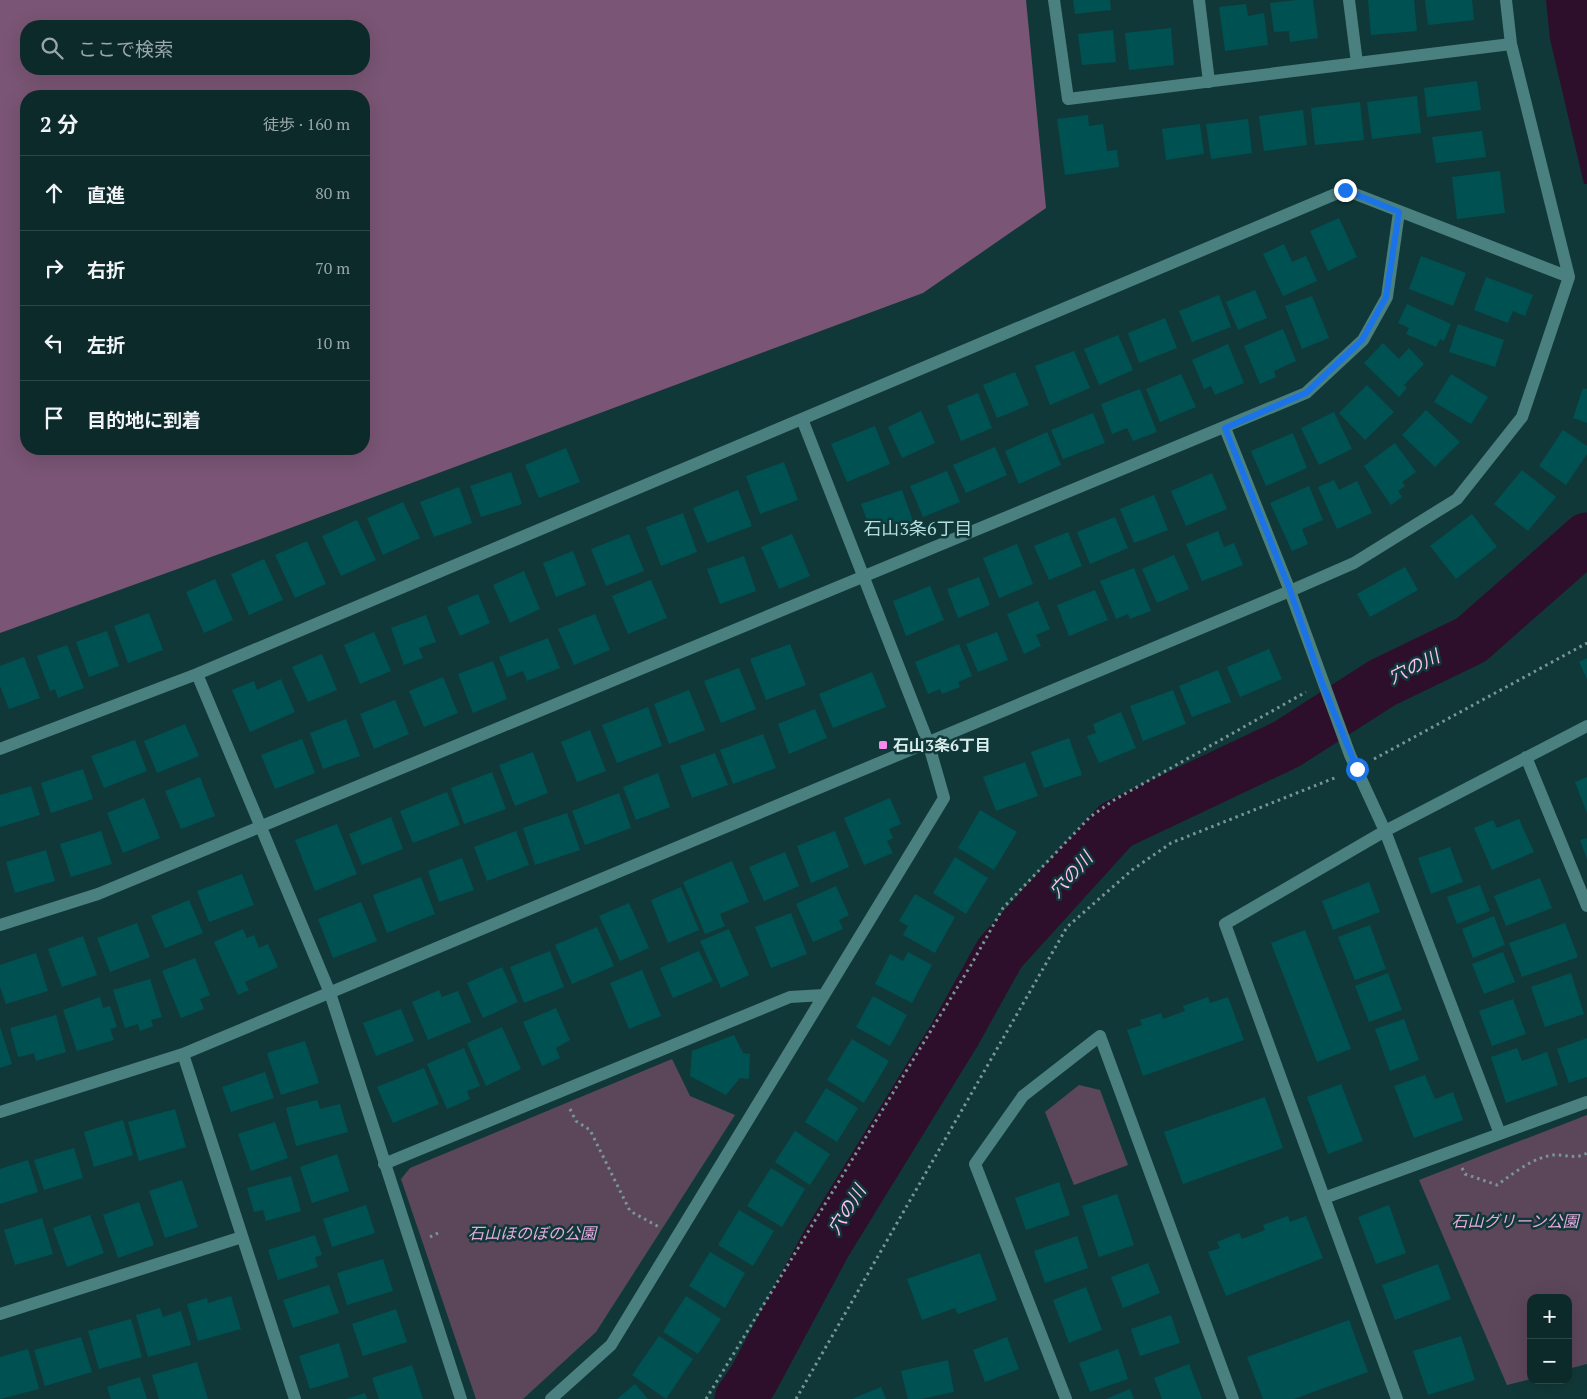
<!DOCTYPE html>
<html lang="ja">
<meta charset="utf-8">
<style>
body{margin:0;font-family:"PT Serif","Noto Sans JP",serif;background:#1b3636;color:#f1f3f6}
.controls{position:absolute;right:15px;bottom:15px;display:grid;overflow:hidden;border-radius:10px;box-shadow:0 5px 20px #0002}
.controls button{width:45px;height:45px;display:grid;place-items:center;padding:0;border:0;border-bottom:1px solid #2d4647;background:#0d2a2a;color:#f1f3f6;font:25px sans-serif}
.stop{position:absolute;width:15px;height:15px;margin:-11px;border:4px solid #1a73e8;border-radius:50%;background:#fff}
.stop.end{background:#1a73e8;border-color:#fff;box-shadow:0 1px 5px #0008}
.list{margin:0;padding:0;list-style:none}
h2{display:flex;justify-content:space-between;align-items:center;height:65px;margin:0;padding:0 20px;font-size:21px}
h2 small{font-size:16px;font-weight:400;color:#9aa7a8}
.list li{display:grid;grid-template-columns:32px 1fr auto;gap:15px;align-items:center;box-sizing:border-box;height:75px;padding:0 20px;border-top:1px solid #2d4647}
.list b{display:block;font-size:19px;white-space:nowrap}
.list em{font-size:16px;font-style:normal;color:#9aa7a8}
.icon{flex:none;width:28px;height:28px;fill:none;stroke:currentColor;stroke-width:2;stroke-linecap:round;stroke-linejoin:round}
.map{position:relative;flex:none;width:1587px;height:1399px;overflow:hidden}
.search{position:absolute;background:#0d2a2a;box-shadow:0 5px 20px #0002;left:20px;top:20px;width:350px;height:55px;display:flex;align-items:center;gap:12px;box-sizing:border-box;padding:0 18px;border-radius:20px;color:#9aa7a8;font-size:19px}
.panel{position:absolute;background:#0d2a2a;box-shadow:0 5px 20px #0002;left:20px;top:90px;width:350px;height:365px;border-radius:20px}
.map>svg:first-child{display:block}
.green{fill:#5c475a}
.forest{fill:#7a5575;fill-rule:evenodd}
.water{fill:#2d0e2b}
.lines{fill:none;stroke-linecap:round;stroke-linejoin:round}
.river{stroke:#2d0e2b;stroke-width:51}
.building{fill:#005152}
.path{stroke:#799696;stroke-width:3;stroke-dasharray:2.5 4;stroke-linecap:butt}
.minor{stroke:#4a8080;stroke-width:12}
.route{stroke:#1a73e8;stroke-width:6}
.poi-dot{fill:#f788ec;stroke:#113838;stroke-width:2}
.labels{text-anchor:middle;stroke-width:5;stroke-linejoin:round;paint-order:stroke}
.poi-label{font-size:16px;font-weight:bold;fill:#d8ecec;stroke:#113838;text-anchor:start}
.park-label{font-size:16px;font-style:italic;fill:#e7abdf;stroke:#113838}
.neighbourhood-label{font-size:18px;fill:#b3dcdc;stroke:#113838}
.water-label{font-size:18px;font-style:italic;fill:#fdbff5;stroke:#113838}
</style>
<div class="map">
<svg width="1587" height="1399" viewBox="0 0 1587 1399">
<rect width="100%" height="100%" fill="#113838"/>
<path class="green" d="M672,1059L690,1096L735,1115L596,1332L523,1399H476L401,1179L410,1168Z
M1079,1085L1100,1090L1128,1165L1074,1185L1045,1112Z
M1587,1115V1364L1568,1369V1298H1531V1379L1507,1385L1419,1180Z"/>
<path class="forest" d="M0,0H1026L1046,208L923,293L258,540L0,633ZM26,26H364V69H26ZM26,96H364V449H26Z"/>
<path class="water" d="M1546,0H1587V184H1584L1550,39Z"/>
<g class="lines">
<path class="river" d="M740,1399L753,1380L826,1244L955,1034L1000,953L1116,825L1287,744L1382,683L1471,640L1587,538"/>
</g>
<path class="building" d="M1073,0H1110L1111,10L1075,14Z
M1296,0H1313L1318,38L1290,42L1289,31L1274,32L1270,3Z
M1368,0H1414L1417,31L1371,35Z
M1425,0H1472L1474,20L1428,25Z
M1246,4L1248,16L1264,13L1268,45L1225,51L1219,7Z
M1171,28L1174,65L1129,70L1125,33Z
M1113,30L1116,62L1082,65L1078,34Z
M1477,81L1481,110L1427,117L1424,88Z
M1417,96L1421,133L1372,139L1367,102Z
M1360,102L1364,140L1315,145L1311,108Z
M1303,110L1307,145L1264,151L1259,116Z
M1088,115L1089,126L1103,124L1107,151L1117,150L1119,167L1065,175L1057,119Z
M1248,119L1252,153L1211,159L1206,124Z
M1200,124L1204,154L1166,160L1162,129Z
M1482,131L1486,157L1436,163L1432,137Z
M1500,171L1505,213L1457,219L1452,177Z
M1339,218L1357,257L1328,271L1310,231Z
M1284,244L1292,262L1306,256L1317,281L1283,296L1263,254Z
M1421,256L1466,273L1453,306L1409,289Z
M1486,277L1533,295L1525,316L1513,311L1508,323L1474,310Z
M1255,290L1267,318L1238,330L1226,302Z
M1219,295L1231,327L1192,342L1179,311Z
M1312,296L1329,338L1302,349L1285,306Z
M1407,304L1451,324L1444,341L1440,339L1436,347L1406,334L1409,328L1398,323Z
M1165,318L1177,348L1139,363L1128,333Z
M1458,324L1504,340L1495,367L1449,352Z
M1283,329L1296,361L1274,371L1276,377L1260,384L1244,346Z
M1118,335L1133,370L1099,385L1084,349Z
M1383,343L1399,359L1409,348L1424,364L1404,385L1407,388L1399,397L1364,363Z
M1228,344L1244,383L1215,395L1211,386L1204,389L1192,360Z
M1074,351L1090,388L1050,405L1035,366Z
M1015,372L1029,405L997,418L983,385Z
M1181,374L1196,407L1160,422L1146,389Z
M1451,374L1488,397L1471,424L1434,402Z
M1367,385L1394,412L1365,440L1339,413Z
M1583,388L1587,389V423L1573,418Z
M1140,389L1157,432L1133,441L1127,428L1112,434L1101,404Z
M978,393L992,428L961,441L947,406Z
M1426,410L1460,442L1435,467L1402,435Z
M921,411L935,443L902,458L888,427Z
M1334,412L1352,449L1319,465L1301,428Z
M1093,413L1105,443L1063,459L1051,430Z
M875,426L890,464L847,482L831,444Z
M1563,430L1587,446V454L1566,485L1539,466Z
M1047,432L1061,465L1019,484L1005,451Z
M1293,433L1307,468L1266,486L1251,451Z
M1395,443L1416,472L1402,482L1405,486L1398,491L1402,497L1391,505L1364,466Z
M995,447L1007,475L966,493L953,465Z
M566,448L580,482L539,498L525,465Z
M784,462L798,500L760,514L746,476Z
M1522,470L1556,497L1528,531L1494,504Z
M947,471L960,502L923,517L910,486Z
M511,472L522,504L481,517L470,486Z
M1212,473L1227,509L1186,526L1171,491Z
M1334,480L1339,490L1357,481L1372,513L1337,529L1318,487Z
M1309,486L1323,520L1302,529L1308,544L1292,551L1270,503Z
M459,487L472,523L434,537L420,502Z
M738,490L752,526L707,543L693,508Z
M902,490L914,524L874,538L861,504Z
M1154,495L1168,530L1134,543L1120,509Z
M403,502L420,538L383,555L367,518Z
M683,513L697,552L661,566L646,527Z
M1472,514L1497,547L1456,579L1430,546Z
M1115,517L1128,548L1090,564L1077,532Z
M357,520L376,560L341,576L322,536Z
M1218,531L1224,547L1234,543L1243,565L1202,581L1186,544Z
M1068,532L1082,566L1049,580L1034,546Z
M629,534L644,571L606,586L591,549Z
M792,534L810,576L779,589L761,547Z
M307,541L326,584L295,598L275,555Z
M1017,544L1033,584L999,598L983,558Z
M573,551L586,585L556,597L543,563Z
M1174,555L1189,589L1157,603L1142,569Z
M744,556L756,591L720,604L707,569Z
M264,559L283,600L249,615L231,574Z
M1405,567L1418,590L1370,617L1357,594Z
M1134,568L1151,611L1130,619L1128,614L1116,619L1100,581Z
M524,571L540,609L510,623L493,585Z
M979,577L990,605L958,618L947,589Z
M215,579L233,620L204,633L186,592Z
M651,580L667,618L628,634L612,596Z
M930,586L944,620L906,636L893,601Z
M1095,590L1108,620L1069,636L1057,605Z
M478,594L490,623L460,636L447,607Z
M1038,601L1050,629L1036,635L1041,646L1024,654L1007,614Z
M149,613L163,650L128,663L114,626Z
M595,614L610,650L574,665L558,629Z
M426,615L436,642L419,648L423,658L404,665L391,628Z
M107,631L119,666L89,677L76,642Z
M374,632L391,671L360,684L344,645Z
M997,632L1008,660L978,672L966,644Z
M548,638L560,668L527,681L523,671L507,677L499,657Z
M790,644L806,685L766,700L750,659Z
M959,644L972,676L958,682L960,687L942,694L940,689L928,694L915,662Z
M67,645L84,688L58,698L55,689L50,691L37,656Z
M1269,649L1282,679L1240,697L1227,667Z
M322,654L337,690L308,702L292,667Z
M24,657L40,698L9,709L0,686V666Z
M1587,658V679L1579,662Z
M493,661L507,699L473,713L458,674Z
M739,668L756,709L721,723L704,681Z
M1218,670L1231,702L1192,717L1179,686Z
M872,672L886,707L833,728L819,694Z
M443,677L458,713L424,727L409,691Z
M281,679L295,712L250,732L232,690L254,681L257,690Z
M689,690L705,730L669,744L654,704Z
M1173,690L1186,724L1143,741L1130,706Z
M395,700L409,734L374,749L360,714Z
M648,707L662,746L617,763L602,725Z
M815,709L827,738L789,754L778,724Z
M1121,712L1136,748L1099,763L1087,736L1096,733L1093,724Z
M346,719L360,756L323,769L310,733Z
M185,724L199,756L157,773L144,741Z
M590,730L606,771L577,782L561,742Z
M763,734L776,768L733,784L720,750Z
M1069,738L1082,775L1044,788L1031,752Z
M302,739L315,773L275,789L261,755Z
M135,740L147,771L104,788L91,756Z
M533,752L548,793L515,806L499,765Z
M715,753L728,785L692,798L680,766Z
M1025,762L1038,796L996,811L983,777Z
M83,769L93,799L51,813L41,783Z
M492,772L506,809L464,824L451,788Z
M658,773L670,807L636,820L623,787Z
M200,777L215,816L181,829L165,791Z
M1587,777V813L1575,782Z
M31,786L40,815L0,827V795Z
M447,792L460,825L413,843L400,811Z
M619,793L631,828L585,845L572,811Z
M144,798L160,838L123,853L107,813Z
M890,798L901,824L889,829L893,838L887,841L893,853L864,865L844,818Z
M980,810L1017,832L994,870L958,848Z
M567,813L580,850L535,865L523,828Z
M391,817L403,849L362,865L349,834Z
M1519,819L1534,852L1492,870L1474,828L1493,820L1497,828Z
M337,824L357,874L315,891L295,840Z
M101,831L112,864L71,877L60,844Z
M516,831L529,865L487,881L474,847Z
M835,831L849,867L811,883L797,846Z
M1587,838V859L1580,840Z
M1450,847L1463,882L1431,894L1418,858Z
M46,850L55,881L15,893L6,862Z
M785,852L799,886L764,901L749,867Z
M955,857L988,878L966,914L933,893Z
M462,858L474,890L439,902L428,871Z
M732,861L749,902L720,914L725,926L705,934L683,882Z
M242,874L254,905L209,922L197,891Z
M421,877L435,914L387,933L373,895Z
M1540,878L1552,908L1506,926L1494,896Z
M1369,882L1380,912L1333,930L1322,901Z
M1480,885L1490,911L1457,924L1447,897Z
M836,886L849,915L839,920L843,929L813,942L796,904Z
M681,887L699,930L668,943L651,900Z
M915,894L955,917L935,953L903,935L908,926L899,921Z
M189,900L203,933L165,948L151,916Z
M361,902L377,941L333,958L318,919Z
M629,903L649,948L620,961L599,916Z
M791,913L807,954L771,968L755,927Z
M1494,916L1505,945L1473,958L1462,929Z
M137,923L150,957L110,972L97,938Z
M1565,923L1578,957L1522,977L1509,943Z
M1370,925L1386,969L1355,980L1338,937Z
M597,927L614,966L572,984L555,945Z
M243,929L247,938L254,935L259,948L268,944L278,967L245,982L249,990L238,995L214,942Z
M729,929L749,975L721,988L700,941Z
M1305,930L1351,1049L1317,1062L1271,943Z
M83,936L97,975L62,987L48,949Z
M550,951L564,987L524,1003L510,967Z
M699,951L713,981L673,998L660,968Z
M908,952L932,965L912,1003L875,984L890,954L903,961Z
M1503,952L1515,982L1484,994L1472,964Z
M36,953L48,991L6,1004L0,987V965Z
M195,958L210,995L200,999L204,1009L181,1018L162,971Z
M502,967L518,1002L483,1018L467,983Z
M642,970L661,1016L629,1029L610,983Z
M1388,973L1402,1010L1369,1022L1355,986Z
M1571,973L1584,1014L1545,1027L1531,987Z
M150,979L162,1017L151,1020L153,1026L140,1031L138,1024L125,1028L113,990Z
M439,990L442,997L458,991L471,1022L428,1040L412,1002Z
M873,996L907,1015L890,1046L856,1027Z
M100,997L103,1008L110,1006L117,1027L110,1029L114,1040L77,1051L63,1010Z
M1208,997L1210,1003L1228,997L1244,1040L1143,1076L1127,1030L1142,1025L1140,1020L1161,1013L1163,1019L1185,1011L1183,1006Z
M1513,999L1526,1034L1492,1046L1479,1011Z
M556,1008L570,1040L556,1048L560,1058L542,1066L523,1022Z
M401,1009L414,1041L376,1056L363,1023Z
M56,1015L66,1052L36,1061L34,1053L18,1057L10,1028Z
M1404,1019L1419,1060L1390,1071L1375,1029Z
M0,1027L12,1064L0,1068Z
M502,1027L521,1069L486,1086L467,1043Z
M734,1035L743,1053L750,1054L749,1079L740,1078L726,1095L690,1076L692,1051Z
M1587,1038V1077L1569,1083L1557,1049Z
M852,1039L889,1061L864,1103L827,1080Z
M305,1041L319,1083L281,1095L267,1053Z
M464,1048L480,1086L467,1091L470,1099L447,1109L427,1064Z
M1517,1048L1522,1061L1547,1052L1558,1085L1506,1103L1491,1057Z
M424,1068L439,1104L393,1123L377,1087Z
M265,1072L274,1098L231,1112L222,1087Z
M1425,1075L1435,1099L1453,1092L1463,1120L1414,1138L1394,1086Z
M1341,1084L1363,1141L1328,1154L1307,1097Z
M826,1088L858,1108L837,1142L805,1122Z
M1265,1097L1283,1148L1183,1184L1164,1132Z
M317,1100L320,1109L340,1104L348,1132L296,1146L286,1108Z
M175,1109L186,1147L139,1161L128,1122Z
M123,1120L133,1155L94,1167L84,1132Z
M275,1122L288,1158L251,1171L238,1134Z
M795,1131L830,1154L810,1185L775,1162Z
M74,1148L83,1178L44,1190L34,1160Z
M337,1154L349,1191L312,1203L300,1167Z
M28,1160L38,1192L0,1204V1169Z
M771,1168L805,1189L782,1227L747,1206Z
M291,1176L301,1211L266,1221L263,1210L254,1212L247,1188Z
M182,1180L198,1227L165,1238L149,1191Z
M1059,1182L1070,1215L1026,1230L1015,1198Z
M1117,1194L1134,1245L1099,1257L1082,1206Z
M139,1202L154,1245L118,1258L103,1215Z
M366,1205L375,1233L332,1247L323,1219Z
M1389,1205L1406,1253L1376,1264L1358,1217Z
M739,1210L774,1231L753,1266L718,1245Z
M90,1215L104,1253L67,1267L53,1228Z
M1288,1216L1290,1222L1306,1216L1323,1258L1226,1296L1208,1252L1220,1248L1217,1242L1239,1233L1242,1239L1265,1230L1263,1225Z
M42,1218L53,1254L15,1265L4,1230Z
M315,1235L322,1255L315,1257L318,1267L278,1280L268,1250Z
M1077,1236L1088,1268L1045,1283L1034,1251Z
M710,1252L745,1273L725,1308L689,1286Z
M980,1253L997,1300L958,1314L955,1308L922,1320L907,1279Z
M383,1259L393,1291L347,1305L337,1273Z
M1148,1263L1160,1293L1123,1308L1111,1277Z
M1438,1264L1451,1299L1395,1320L1382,1285Z
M329,1285L339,1313L293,1328L283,1300Z
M1086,1287L1102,1330L1069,1343L1053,1300Z
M231,1296L241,1329L198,1341L187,1304L207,1298L208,1303Z
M686,1296L721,1319L698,1354L663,1332Z
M160,1308L163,1317L181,1311L191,1345L148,1357L136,1315Z
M396,1309L407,1342L363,1356L352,1324Z
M1171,1315L1180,1343L1140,1356L1131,1329Z
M131,1319L142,1357L99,1369L88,1331Z
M1349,1320L1368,1372L1294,1399H1263L1247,1357Z
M659,1336L693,1359L666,1399L632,1375Z
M1461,1336L1475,1380L1428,1395L1413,1351Z
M81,1337L92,1372L45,1386L34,1350Z
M1007,1337L1019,1369L985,1382L973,1350Z
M339,1343L349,1377L310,1389L299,1356Z
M28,1349L39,1389L0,1399V1357Z
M1118,1349L1128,1379L1090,1392L1079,1363Z
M948,1360L954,1392L921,1399H908L901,1371Z
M197,1362L208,1399H159L152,1375Z
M1189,1364L1202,1399H1162L1154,1378Z
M412,1365L423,1399H379L372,1378Z
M140,1377L147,1399H111L107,1387Z
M635,1384L648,1399H617Z
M881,1387L886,1399H852Z
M1130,1389L1134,1399H1106Z
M365,1393L367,1399H346Z"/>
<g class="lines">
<path class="path" d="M1374,759L1587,643
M570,1109L576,1121L590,1130L630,1211L659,1227
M1462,1168L1465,1174L1497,1185C1514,1173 1532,1158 1553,1155C1565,1154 1576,1160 1587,1153
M430,1237L438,1233
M706,1399L971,965L1003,908L1090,817L1114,800L1306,692
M796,1399L1067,927L1132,870L1171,843L1337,777"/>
<path class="minor" d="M1054,0L1068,99L1511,44
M1199,0L1209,82
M1349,0L1357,63
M1225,428L1290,591L1350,755L1385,831L1500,1134
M197,674L330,993L461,1399
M0,749L197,674L1345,190L1569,277
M1526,757L1587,906
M0,925L98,894L1306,393L1363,340L1387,297L1399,212
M183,1054L295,1399
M0,1112L183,1054L1290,591L1354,563L1457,499L1522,417L1569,277L1511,44L1506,0
M384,1164L790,997L824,995
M1324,1198L1587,1102
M0,1314L242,1237
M551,1399L611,1345L944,798L928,742L802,419
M1066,1399L975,1164L1023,1096L1100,1036L1233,1399
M1397,1399L1225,924L1385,831L1587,726"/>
</g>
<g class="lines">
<path class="route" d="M1345,190L1399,212L1386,297L1362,340L1306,393L1225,428L1290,590L1322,683L1357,769"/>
</g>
<rect class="poi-dot" x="878" y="740" width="10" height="10" rx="2.5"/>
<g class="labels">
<g class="poi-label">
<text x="893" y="751">石山3条6丁目</text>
</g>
<g class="park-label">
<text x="1515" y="1227">石山グリーン公園</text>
<text x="532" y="1239">石山ほのぼの公園</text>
</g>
<g class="neighbourhood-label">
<text x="918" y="535">石山3条6丁目</text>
</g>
<g class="water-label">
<text transform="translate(1414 667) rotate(-26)" y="6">穴の川</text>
<text transform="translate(1071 875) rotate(-48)" y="6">穴の川</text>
<text transform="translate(847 1210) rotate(-58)" y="6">穴の川</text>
</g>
</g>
</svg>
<div class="controls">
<button>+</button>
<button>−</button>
</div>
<div class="stop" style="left:1357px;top:769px"></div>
<div class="stop end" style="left:1345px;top:190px"></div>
<div class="search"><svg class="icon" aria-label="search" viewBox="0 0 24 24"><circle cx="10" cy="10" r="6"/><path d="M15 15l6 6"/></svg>ここで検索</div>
<section class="panel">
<h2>2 分<small>徒歩 · 160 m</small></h2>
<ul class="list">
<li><svg class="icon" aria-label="ahead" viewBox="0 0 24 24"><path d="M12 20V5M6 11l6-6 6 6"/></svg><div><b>直進</b></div><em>80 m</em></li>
<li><svg class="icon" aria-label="right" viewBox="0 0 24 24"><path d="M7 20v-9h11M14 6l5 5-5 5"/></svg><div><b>右折</b></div><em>70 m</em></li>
<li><svg class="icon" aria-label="left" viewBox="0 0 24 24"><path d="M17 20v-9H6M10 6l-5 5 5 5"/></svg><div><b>左折</b></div><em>10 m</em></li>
<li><svg class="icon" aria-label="arrive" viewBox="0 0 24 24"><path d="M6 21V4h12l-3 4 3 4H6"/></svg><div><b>目的地に到着</b></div></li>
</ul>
</section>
</div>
